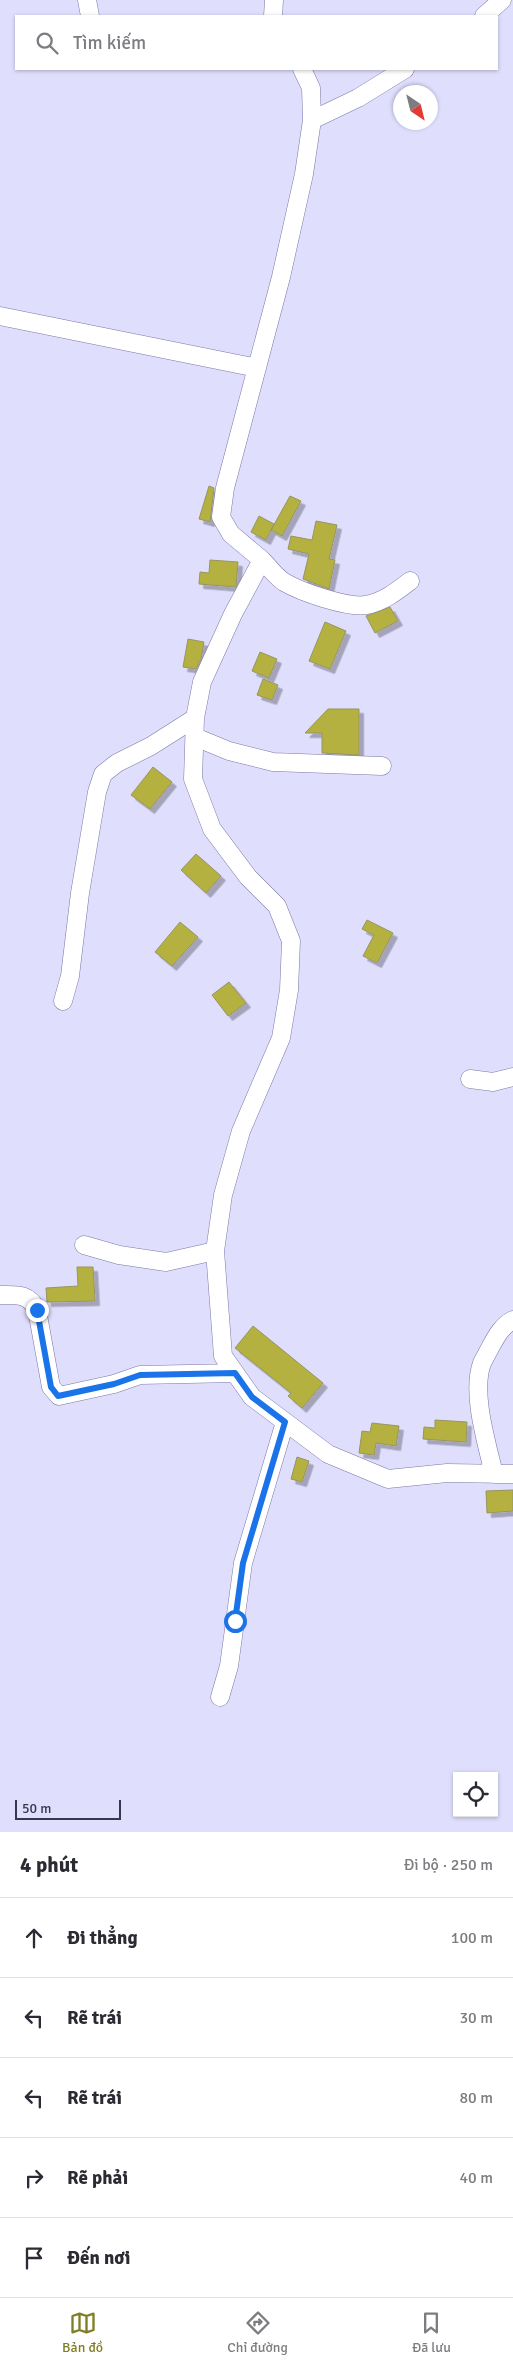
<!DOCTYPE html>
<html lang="vi">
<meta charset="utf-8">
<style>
body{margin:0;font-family:Signika,sans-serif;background:#f2f2f3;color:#2b2b33}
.controls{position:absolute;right:15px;bottom:15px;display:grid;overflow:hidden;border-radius:0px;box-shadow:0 1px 4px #0004}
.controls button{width:45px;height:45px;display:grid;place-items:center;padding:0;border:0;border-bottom:1px solid #e1e1e2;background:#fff;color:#2b2b33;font:25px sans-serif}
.compass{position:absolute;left:393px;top:85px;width:45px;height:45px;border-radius:50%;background:#fff;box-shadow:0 1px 4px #0004;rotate:145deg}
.scale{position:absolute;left:15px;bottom:12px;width:106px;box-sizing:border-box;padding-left:5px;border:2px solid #37364b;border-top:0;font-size:14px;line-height:18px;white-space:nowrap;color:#37364b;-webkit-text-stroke:4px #dfdefd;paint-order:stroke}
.stop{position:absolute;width:15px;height:15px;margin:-11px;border:4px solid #1a73e8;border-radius:50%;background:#fff}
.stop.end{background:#1a73e8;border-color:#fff;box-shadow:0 1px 5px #0008}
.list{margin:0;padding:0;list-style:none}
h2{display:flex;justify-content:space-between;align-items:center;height:65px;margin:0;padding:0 20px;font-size:21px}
h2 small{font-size:16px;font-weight:400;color:#7c7c81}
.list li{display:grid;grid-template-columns:32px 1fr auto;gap:15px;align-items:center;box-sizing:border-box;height:80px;padding:0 20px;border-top:1px solid #e1e1e2}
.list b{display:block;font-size:19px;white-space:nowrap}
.list em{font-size:16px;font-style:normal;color:#7c7c81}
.icon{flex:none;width:28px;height:28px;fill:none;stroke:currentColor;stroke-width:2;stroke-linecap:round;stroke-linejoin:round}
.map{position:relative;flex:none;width:513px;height:1832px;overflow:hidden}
.search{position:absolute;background:#fff;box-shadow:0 1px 4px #0004;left:15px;right:15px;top:15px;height:55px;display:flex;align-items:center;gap:12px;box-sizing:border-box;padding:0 18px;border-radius:0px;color:#7c7c81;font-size:19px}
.sheet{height:465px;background:#fff}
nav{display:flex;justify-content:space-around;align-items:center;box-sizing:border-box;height:70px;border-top:1px solid #e1e1e2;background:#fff;font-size:14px;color:#7c7c81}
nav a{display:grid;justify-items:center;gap:2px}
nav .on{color:#817d24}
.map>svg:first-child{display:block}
.building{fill:#b5b140;stroke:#969561;filter:url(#shadow)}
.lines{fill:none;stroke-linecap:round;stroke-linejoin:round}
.minor-casing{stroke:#7b78a7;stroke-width:19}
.minor{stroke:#fff;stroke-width:18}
.route{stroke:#1a73e8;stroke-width:6}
</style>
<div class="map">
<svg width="513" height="1832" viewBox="0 0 513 1832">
<defs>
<filter id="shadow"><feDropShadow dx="4.5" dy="4.5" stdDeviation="0" flood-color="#0004"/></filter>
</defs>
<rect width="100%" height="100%" fill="#dfdefd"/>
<path class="building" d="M209,486L214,488L210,522L199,519Z
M290,496L301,501L282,536L271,530Z
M259,516L274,524L266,540L251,532Z
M316,521L337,525L329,559L335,560L329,589L303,579L309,554L288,549L291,536L312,540Z
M210,560L238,562L236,587L199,584L200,572L209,573Z
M390,607L398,621L375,633L366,616Z
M325,622L346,631L330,669L309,661Z
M188,639L204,642L201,659L196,669L183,667Z
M260,652L277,659L269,678L252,671Z
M263,679L278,685L272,700L257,695Z
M328,709H359V755L322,753V733H305Z
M153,767L172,782L150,809L131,795Z
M196,854L221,876L206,893L181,870Z
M367,920L393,933L377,963L363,956L374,935L362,929Z
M180,922L198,937L172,966L155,952Z
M229,982L246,1003L228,1016L212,995Z
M77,1267H93L95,1301L47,1302L46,1288L78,1286Z
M253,1326L323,1383L302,1408L288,1396L291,1393L235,1348Z
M435,1420L467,1422L466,1442L423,1439L424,1427L435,1428Z
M372,1423L399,1426L396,1446L376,1443L374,1455L359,1453L362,1431L370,1432Z
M297,1457L309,1461L302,1482L291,1479Z
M513,1490V1511L487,1513L486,1491Z"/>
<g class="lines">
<g class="minor-casing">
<path id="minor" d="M87,0L90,16
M273,16L274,0
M484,16L502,0
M302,69L311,88L312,120L304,174L281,277L225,488L221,517L231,534L262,560L233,614L202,682L195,718L193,779L212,829L248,877L277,906L291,941L289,990L281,1038L241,1131L223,1195L215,1251L223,1356L252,1397L328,1454L388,1479L447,1473L513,1474
M312,120L358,98L405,69
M0,316L257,368
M262,560C269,567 276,577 284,582C301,592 347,608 366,605C383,602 397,591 410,581
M195,737L229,751L273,762L382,766
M63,1001L70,976L80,893L97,792L103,774L117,763L151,746L195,718
M470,1079L493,1082L513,1077
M84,1245L119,1255L166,1262L215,1251
M0,1295C17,1295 29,1293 37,1310L51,1387L59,1396L114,1384L140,1375L235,1373
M494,1474C487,1444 471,1393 482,1363C485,1357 488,1352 491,1346C497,1335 502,1326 513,1320
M220,1697L229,1666L243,1563L285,1422"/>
</g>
<use href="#minor" class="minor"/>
</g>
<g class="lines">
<path class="route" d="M37,1310L51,1387L58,1396L114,1384L140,1375L235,1373L252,1397L285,1422L243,1563L235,1621"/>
</g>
</svg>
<div class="controls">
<button><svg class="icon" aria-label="locate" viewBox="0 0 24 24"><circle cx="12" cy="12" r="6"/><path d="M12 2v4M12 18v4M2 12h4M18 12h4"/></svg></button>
</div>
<svg class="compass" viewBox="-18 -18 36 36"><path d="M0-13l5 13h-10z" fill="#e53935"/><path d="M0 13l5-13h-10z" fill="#7c7c81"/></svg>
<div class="scale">50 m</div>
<div class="stop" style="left:235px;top:1621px"></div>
<div class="stop end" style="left:37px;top:1310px"></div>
<div class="search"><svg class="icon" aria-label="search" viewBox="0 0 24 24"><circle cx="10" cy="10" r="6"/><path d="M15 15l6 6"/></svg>Tìm kiếm</div>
</div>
<section class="sheet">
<h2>4 phút<small>Đi bộ · 250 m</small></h2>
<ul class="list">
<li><svg class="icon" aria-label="ahead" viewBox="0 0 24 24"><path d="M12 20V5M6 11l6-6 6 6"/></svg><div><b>Đi thẳng</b></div><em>100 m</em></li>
<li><svg class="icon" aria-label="left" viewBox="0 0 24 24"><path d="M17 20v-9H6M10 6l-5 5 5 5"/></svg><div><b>Rẽ trái</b></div><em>30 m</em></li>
<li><svg class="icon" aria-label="left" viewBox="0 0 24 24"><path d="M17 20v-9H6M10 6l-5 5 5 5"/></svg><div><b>Rẽ trái</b></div><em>80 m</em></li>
<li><svg class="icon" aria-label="right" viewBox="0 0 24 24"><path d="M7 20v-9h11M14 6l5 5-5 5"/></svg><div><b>Rẽ phải</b></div><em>40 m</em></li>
<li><svg class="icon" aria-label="arrive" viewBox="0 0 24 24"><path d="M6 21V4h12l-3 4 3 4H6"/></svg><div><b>Đến nơi</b></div></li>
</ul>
</section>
<nav>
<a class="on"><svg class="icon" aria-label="map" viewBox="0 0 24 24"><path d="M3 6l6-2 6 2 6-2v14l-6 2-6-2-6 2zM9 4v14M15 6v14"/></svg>Bản đồ</a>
<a><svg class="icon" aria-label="directions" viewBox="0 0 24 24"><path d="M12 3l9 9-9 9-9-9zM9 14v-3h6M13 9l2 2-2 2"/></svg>Chỉ đường</a>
<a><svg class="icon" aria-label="saved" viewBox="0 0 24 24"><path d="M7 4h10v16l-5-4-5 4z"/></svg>Đã lưu</a>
</nav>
